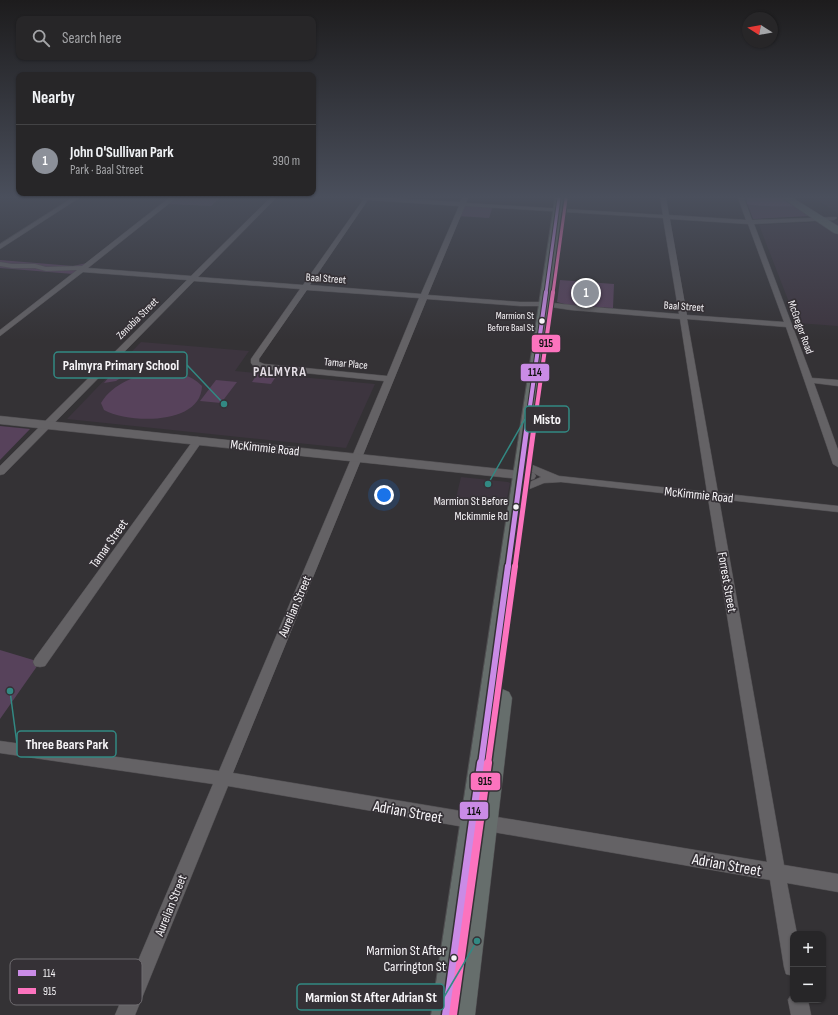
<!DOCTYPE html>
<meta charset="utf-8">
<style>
body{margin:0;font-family:"Sofia Sans Condensed",sans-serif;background:#333234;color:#f1f3f6}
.controls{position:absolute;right:12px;bottom:12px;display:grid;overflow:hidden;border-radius:8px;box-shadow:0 1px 3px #0004}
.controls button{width:36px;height:36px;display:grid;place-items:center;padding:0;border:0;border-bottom:1px solid #434345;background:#272628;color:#f1f3f6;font:20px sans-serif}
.compass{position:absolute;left:742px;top:12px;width:36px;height:36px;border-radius:50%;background:#272628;box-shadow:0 1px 3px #0004;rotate:281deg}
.you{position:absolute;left:384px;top:495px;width:14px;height:14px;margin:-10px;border:3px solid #fff;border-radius:50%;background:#1a73e8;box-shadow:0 0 0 6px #1a73e833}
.badge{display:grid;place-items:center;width:26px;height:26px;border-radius:50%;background:#8c9099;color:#fff;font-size:13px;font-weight:700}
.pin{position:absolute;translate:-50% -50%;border:2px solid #fff;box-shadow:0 1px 4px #0006}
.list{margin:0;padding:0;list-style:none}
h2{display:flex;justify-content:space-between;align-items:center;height:52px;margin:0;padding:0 16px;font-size:17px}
h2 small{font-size:13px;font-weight:400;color:#a4a5a8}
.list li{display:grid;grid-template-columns:26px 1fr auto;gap:12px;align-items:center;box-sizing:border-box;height:72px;padding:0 16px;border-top:1px solid #434345}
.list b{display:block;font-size:15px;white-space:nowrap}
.list p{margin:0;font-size:13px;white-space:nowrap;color:#a4a5a8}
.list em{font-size:13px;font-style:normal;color:#a4a5a8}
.icon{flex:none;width:22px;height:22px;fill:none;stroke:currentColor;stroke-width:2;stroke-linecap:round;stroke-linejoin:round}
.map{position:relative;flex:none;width:838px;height:1015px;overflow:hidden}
.search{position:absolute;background:#272628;box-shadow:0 1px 3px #0004;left:16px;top:16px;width:300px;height:44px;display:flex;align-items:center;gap:10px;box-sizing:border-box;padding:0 14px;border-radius:8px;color:#a4a5a8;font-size:15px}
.panel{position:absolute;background:#272628;box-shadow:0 1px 3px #0004;left:16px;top:72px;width:300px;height:124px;border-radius:8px}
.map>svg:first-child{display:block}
.built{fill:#3d353f}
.green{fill:#57425b}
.forest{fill:#73527b}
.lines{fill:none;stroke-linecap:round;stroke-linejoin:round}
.minor-casing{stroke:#504e51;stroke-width:1}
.secondary-casing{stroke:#504e51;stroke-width:1}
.primary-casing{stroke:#504e51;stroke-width:1}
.trunk-casing{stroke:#504e51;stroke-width:1}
.minor{fill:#646265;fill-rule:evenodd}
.secondary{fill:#646265;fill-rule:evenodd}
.primary{fill:#666e6c;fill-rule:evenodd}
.trunk{fill:#636e6a;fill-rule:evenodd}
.bus-1-far4-casing{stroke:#353136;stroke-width:5}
.bus-1-far3-casing{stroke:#353136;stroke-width:6}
.bus-1-far2-casing{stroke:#353136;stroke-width:8}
.bus-1-far1-casing{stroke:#353136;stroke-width:9}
.bus-1-casing{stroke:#353136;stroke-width:11}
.bus-2-far4-casing{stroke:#353136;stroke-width:5}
.bus-2-far3-casing{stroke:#353136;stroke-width:6}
.bus-2-far2-casing{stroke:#353136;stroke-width:8}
.bus-2-far1-casing{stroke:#353136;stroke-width:9}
.bus-2-casing{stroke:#353136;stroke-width:11}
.bus-1-far4{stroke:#ca8be6;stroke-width:3}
.bus-1-far3{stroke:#ca8be6;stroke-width:4}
.bus-1-far2{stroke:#ca8be6;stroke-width:5}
.bus-1-far1{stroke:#ca8be6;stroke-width:6}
.bus-1{stroke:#ca8be6;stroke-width:8}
.bus-2-far4{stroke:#fc73be;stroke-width:3}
.bus-2-far3{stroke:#fc73be;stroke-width:4}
.bus-2-far2{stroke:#fc73be;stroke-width:5}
.bus-2-far1{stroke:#fc73be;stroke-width:6}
.bus-2{stroke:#fc73be;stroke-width:8}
.bus-dot{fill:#f6f4f7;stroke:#353136;stroke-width:1.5}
.labels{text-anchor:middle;stroke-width:3.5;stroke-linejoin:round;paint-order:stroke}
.far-bus-label{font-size:10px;fill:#f6f4f7;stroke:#353136;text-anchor:end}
.far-street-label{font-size:11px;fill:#f6f4f7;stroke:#353136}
.bus-label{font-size:12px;fill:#f6f4f7;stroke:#353136;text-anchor:end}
.street-label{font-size:13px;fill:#f6f4f7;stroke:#353136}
.far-district-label{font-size:14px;font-weight:bold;letter-spacing:1px;fill:#e2dce3;stroke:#353136}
.near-bus-label{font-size:14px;fill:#f6f4f7;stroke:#353136;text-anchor:end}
.near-street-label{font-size:16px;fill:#f6f4f7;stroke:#353136}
.key{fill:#353136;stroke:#6f6c70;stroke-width:1}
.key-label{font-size:11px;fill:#f6f4f7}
.leader{fill:none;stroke:#328983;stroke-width:1.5}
.callout-dot{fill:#328983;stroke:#353136;stroke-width:1.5}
.callout{fill:#353136;stroke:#328983;stroke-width:1.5}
.callout-label{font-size:14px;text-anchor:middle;font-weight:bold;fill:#f6f4f7}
.line-badge{stroke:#353136;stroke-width:1.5}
.pale-badge-label{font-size:11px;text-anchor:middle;font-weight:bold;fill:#111}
</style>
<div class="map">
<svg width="838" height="1015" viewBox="0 0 838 1015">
<rect width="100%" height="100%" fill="#343235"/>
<path class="built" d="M813,198H838V213Z
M838,221V326L797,323L759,225Z
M141,342L249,351L235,371L375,384L346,448L67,419Z
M461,477L508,482L510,483L506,504L456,498Z"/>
<path class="green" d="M175,198H220L211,206L168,204Z
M745,198H783L810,216L755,219H753Z
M462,204L493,206L489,218L457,216Z
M0,260L73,266L87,263L73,274L0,268Z
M560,280L614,284L613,308L571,306L557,302Z
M127,360L132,362L128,367V373L116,381L104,383L119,365Z
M159,371C175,372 191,374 202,386C201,425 130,424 104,410L101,403C113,383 137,375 159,371Z
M258,373L273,374L271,378H275L271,384L252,382Z
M216,380L237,382L221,403L200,401Z
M0,426L30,429L0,460Z
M0,650L40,662L0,719Z"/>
<path class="forest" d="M747,198H782L793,206C789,207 750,206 747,204Z"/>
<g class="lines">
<g class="minor-casing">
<path id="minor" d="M72,198H79L0,249V244Z
M169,198H176L88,268L191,276L270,198H276L198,277L303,285L363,200L360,198H390L460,202L462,198H468L466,203L663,215L660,198H666L669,215L746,220L738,198H744L752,220L836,217L837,218L834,220L754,224L812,378L838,380V386L814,383L838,450V467L833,464L786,327L687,319L718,493L838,506V512L719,499L784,865L838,874V892L787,883L797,934H793V976L786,974L784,967L770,880L228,786L135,1015H115L213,784L0,753V741L219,771L384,381L255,368L251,363V359L300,289L194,281L4,474L0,475V466L187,280L83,272L0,336V330L77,270L46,271L35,268H12L0,266V262L12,264H35L46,267L82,266ZM368,200L459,206L421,294L310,285ZM465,206L663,218L679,314L580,306L544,302H520L428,295ZM670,219L748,224L784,322L687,315ZM307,290L419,298L387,376L264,364L259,362V359ZM427,299L520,306H544L571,310L680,319L707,492L559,476L530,464L526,465L525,467L526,469L541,477L523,485L522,487L527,490L544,483L561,482L708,498L767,862L233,773Z
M198,437L203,440L45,666L40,667L35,666L33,662L35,658L195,438Z
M793,992V1000H808L811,1015H791L788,1000Z"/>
</g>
<g class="secondary-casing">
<path id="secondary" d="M0,416L529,472L534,473L536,476L534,479L529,480L0,424Z"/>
</g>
<g class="primary-casing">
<path id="primary" d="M555,198H563L502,689L509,692L512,698L475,1015H431Z"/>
</g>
<g class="trunk-casing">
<path id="trunk" d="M782,198H793L838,226V234L834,233Z"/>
</g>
<use href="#minor" class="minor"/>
<use href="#secondary" class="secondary"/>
<use href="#primary" class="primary"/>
<use href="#trunk" class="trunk"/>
<g class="bus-1-far4-casing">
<path id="bus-1-far4" d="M546,293L559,198"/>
</g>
<g class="bus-1-far3-casing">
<path id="bus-1-far3" d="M529,413L546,292"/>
</g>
<g class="bus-1-far2-casing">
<path id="bus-1-far2" d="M508,567L529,412"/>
</g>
<g class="bus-1-far1-casing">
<path id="bus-1-far1" d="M481,764L508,566"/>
</g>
<g class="bus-1-casing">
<path id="bus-1" d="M446,1015L481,763"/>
</g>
<g class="bus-2-far4-casing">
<path id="bus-2-far4" d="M553,293L566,199"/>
</g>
<g class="bus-2-far3-casing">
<path id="bus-2-far3" d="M536,413L553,292"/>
</g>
<g class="bus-2-far2-casing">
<path id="bus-2-far2" d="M515,567L536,412"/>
</g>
<g class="bus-2-far1-casing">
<path id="bus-2-far1" d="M488,764L515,566"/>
</g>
<g class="bus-2-casing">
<path id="bus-2" d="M453,1015L488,763"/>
</g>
<use href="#bus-1-far4" class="bus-1-far4"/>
<use href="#bus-1-far3" class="bus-1-far3"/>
<use href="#bus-1-far2" class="bus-1-far2"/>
<use href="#bus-1-far1" class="bus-1-far1"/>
<use href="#bus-1" class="bus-1"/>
<use href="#bus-2-far4" class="bus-2-far4"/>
<use href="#bus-2-far3" class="bus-2-far3"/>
<use href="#bus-2-far2" class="bus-2-far2"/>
<use href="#bus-2-far1" class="bus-2-far1"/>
<use href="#bus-2" class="bus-2"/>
</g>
<linearGradient id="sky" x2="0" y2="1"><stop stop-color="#1d1c1d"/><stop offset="0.58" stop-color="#4a4f5c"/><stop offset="1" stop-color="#4a4f5c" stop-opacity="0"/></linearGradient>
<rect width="838" height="340" fill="url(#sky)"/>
<g class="bus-dot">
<circle cx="542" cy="321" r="3.5"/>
<circle cx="516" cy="507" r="3.5"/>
<circle cx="454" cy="958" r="3.5"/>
</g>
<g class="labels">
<g class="far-bus-label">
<text x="534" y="319">Marmion St<tspan x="534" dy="12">Before Baal St</tspan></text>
</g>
<g class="far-street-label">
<text transform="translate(326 278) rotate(4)" y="4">Baal Street</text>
<text transform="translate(684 306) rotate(4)" y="4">Baal Street</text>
<text transform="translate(137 318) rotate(-45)" y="4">Zenobia Street</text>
<text transform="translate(801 327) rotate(70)" y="4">McGregor Road</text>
<text transform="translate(346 363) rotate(5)" y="4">Tamar Place</text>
</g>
<g class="bus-label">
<text x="508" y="505">Marmion St Before<tspan x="508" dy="15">Mckimmie Rd</tspan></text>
</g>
<g class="street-label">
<text transform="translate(265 447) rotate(6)" y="5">McKimmie Road</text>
<text transform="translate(699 494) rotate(6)" y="5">McKimmie Road</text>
<text transform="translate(108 543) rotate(-55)" y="5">Tamar Street</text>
<text transform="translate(728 582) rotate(80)" y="5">Forrest Street</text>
<text transform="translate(294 606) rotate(-67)" y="5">Aurelian Street</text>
<text transform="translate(170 905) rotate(-68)" y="5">Aurelian Street</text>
</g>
<g class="far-district-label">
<text x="280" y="376">PALMYRA</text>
</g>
<g class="near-bus-label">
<text x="446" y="955">Marmion St After<tspan x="446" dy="16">Carrington St</tspan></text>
</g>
<g class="near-street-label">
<text transform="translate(408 811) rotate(10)" y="6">Adrian Street</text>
<text transform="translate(727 864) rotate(10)" y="6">Adrian Street</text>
</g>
</g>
<rect x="10" y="959" width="132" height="46" rx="6" class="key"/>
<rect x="18" y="970" width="18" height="6" fill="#ca8be6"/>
<rect x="18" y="988" width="18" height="6" fill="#fc73be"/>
<g class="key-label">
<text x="43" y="977">114</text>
<text x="43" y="995">915</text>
</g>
<path class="leader" d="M224 404L187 365M488 484L525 419M10 691L17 744M477 941L444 997"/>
<g class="callout-dot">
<circle cx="224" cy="404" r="4"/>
<circle cx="488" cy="484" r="4"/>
<circle cx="10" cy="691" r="4"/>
<circle cx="477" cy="941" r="4"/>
</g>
<g class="callout">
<rect x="54" y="352" width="133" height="26" rx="4"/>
<rect x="525" y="406" width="44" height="26" rx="4"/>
<rect x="17" y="731" width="99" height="26" rx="4"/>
<rect x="297" y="984" width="147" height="26" rx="4"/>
</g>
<g class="callout-label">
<text x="121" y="370">Palmyra Primary School</text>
<text x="547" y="424">Misto</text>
<text x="67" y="749">Three Bears Park</text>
<text x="371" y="1002">Marmion St After Adrian St</text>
</g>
<g class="line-badge">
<rect x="531" y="334" width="30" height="19" rx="4" fill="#fc73be"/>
<rect x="520" y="363" width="30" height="19" rx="4" fill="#ca8be6"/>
<rect x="470" y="772" width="31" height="19" rx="4" fill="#fc73be"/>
<rect x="459" y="801" width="30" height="19" rx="4" fill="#ca8be6"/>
</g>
<g class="pale-badge-label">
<text x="546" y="347">915</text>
<text x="535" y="376">114</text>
<text x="485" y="785">915</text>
<text x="474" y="815">114</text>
</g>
</svg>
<div class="controls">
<button>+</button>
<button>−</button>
</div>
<svg class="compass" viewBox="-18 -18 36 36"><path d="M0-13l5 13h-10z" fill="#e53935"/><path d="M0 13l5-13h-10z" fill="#a4a5a8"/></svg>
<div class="you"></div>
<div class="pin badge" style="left:586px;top:293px">1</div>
<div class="search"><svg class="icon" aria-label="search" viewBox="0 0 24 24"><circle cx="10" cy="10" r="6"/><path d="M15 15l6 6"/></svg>Search here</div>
<section class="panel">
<h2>Nearby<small></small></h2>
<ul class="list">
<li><span class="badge">1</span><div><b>John O'Sullivan Park</b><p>Park · Baal Street</p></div><em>390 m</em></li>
</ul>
</section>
</div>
